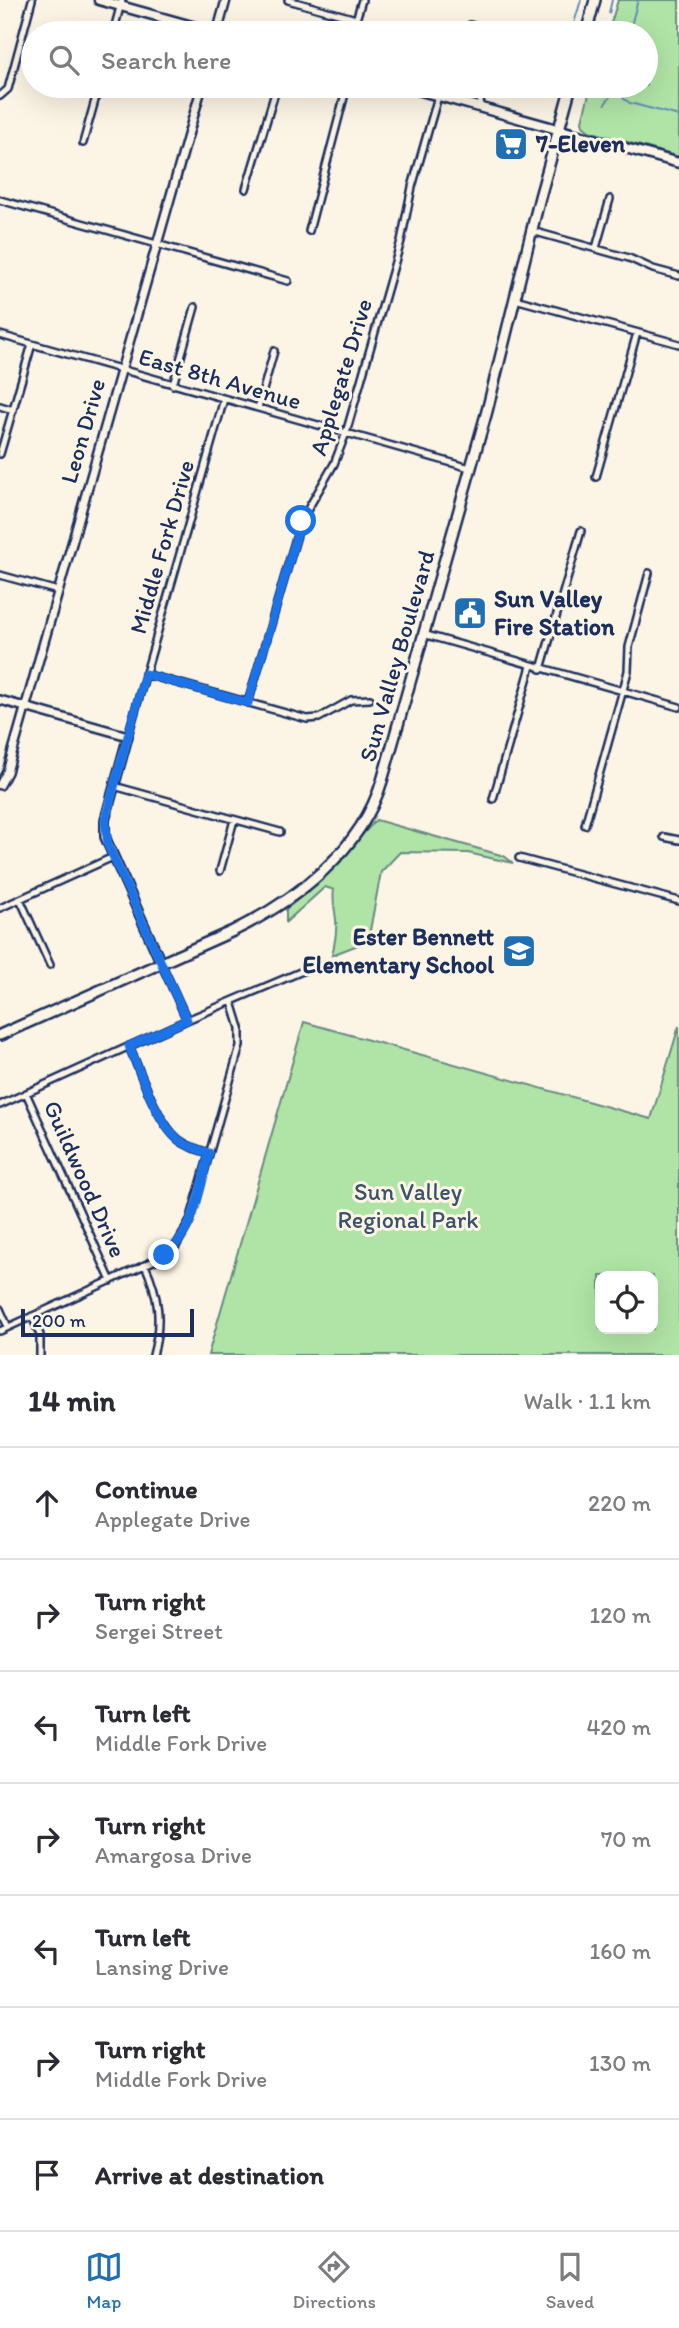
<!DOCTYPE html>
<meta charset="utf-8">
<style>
body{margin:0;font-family:Itim,sans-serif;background:#f2f2f3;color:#2b2b33}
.controls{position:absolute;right:21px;bottom:21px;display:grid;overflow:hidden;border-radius:14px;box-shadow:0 7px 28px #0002}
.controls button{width:63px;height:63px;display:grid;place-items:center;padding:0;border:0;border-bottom:2px solid #e1e1e2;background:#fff;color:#2b2b33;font:35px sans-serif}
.scale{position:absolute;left:21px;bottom:18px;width:173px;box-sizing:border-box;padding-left:7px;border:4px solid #1b2f5e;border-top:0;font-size:19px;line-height:24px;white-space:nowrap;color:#1b2f5e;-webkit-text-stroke:5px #fcf5e5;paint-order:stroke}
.stop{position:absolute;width:21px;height:21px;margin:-16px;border:5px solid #1a73e8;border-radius:50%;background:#fff}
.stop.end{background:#1a73e8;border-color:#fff;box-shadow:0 2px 7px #0008}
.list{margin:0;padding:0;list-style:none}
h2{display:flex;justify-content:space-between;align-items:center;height:91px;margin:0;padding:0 28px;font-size:30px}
h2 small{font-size:23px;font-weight:400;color:#7c7c81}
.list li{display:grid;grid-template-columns:46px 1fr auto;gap:21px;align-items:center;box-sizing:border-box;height:112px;padding:0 28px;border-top:2px solid #e1e1e2}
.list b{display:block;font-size:26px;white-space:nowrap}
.list p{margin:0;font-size:23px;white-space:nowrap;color:#7c7c81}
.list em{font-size:23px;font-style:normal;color:#7c7c81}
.icon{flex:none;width:38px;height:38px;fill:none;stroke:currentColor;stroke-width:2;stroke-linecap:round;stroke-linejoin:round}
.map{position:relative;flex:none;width:679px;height:1355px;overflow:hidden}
.search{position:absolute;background:#fff;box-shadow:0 7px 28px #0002;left:21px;right:21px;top:21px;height:77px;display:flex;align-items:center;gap:18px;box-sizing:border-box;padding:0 24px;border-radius:38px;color:#7c7c81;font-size:26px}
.sheet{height:875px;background:#fff}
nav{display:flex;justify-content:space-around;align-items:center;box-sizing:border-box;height:98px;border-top:2px solid #e1e1e2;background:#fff;font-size:19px;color:#7c7c81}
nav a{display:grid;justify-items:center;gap:4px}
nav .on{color:#1f6fb2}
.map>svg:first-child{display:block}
.green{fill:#b0e4a6;stroke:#668a82;stroke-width:2;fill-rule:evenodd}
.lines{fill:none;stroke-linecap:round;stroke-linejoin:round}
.stream{stroke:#618eb6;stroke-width:2}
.minor-casing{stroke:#1b2f5e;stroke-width:10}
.tertiary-casing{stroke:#1b2f5e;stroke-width:12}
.secondary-casing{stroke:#1b2f5e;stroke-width:13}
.primary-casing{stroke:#1b2f5e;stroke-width:14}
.minor{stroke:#fcf5e5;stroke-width:5}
.tertiary{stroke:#fcf5e5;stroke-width:7}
.secondary{stroke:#fcf5e5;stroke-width:8}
.primary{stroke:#fcf5e5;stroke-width:9}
.route{stroke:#1a73e8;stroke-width:9}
.labels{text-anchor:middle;stroke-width:6;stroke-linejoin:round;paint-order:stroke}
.poi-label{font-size:24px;font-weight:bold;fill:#1b2f5e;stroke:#fcf5e5;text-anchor:start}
.street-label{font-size:24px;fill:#1b2f5e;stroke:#fcf5e5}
.park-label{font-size:24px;fill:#39536c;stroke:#fcf5e5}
</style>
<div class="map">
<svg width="679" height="1355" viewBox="0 0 679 1355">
<rect width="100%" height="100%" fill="#fcf5e5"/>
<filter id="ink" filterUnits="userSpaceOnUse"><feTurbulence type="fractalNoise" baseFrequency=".0143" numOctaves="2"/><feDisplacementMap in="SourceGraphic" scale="14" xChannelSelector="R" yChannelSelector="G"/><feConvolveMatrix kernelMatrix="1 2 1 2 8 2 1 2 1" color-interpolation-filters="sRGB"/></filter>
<g filter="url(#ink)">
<path class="green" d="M618,0H679V157L589,131L583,126L582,121L591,86H646V33H608Z
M376,820L504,856L513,863L468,853L400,852L381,872L368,941L332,955C335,943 337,932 336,920C335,908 332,901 334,890L325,887L286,922V909L316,885Z
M304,1022L651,1119L679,1026V1355H208ZM600,1276H653V1329H600Z"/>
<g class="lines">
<path class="stream" d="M609,13L612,0
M571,33L581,0
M629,33L638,0
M617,89L624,99L630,103L679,116
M605,104L617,86"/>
<g class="minor-casing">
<path id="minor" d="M288,0L356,19
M113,33L122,0
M352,33L362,0
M468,33L470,25L488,30
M0,96L8,89L32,0
M479,107L484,86
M83,143L99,86
M246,189L277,86
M0,200L288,281
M309,231L347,86
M532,231L629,258L653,269L679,276
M596,248L610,199
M515,299L679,344
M0,335L470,468
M173,385L195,307
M0,406L13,410
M258,408L274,351
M0,454L32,344
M596,477L637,333
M0,575L58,591
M423,634L679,707
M541,669L581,531
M145,674L307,719L319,718L351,700L370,699
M248,703L301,521L334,464L346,433L401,241L412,187L441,86
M128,736L224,399
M114,786L280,832
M493,799L531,666
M585,825L623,690L628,671L629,647L649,573
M664,837L679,840
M519,858L679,901
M220,871L234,820
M20,899L50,965
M0,908L113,857
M161,963L187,1020
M129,1046C140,1072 158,1124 179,1140C188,1147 199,1150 209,1153
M26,1093L111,1281
M0,1105L187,1020L319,964
M145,1265C159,1296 162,1322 153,1355
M0,1309L8,1327
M32,1316L40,1335V1355
M0,1331L160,1258L176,1246L190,1221L240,1046V1028L232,1002"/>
</g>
<g class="tertiary-casing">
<path id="tertiary" d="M217,33L226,0
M0,700L128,736L105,820V837L161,963
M0,785L7,772L202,86"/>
</g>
<g class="secondary-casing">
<path id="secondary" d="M99,0L217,33
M403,86L679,163"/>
</g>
<g class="primary-casing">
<path id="primary" d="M586,33L595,0
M0,1035L233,931C296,900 361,851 382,781L487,411L540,197L571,86"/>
</g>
<use href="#minor" class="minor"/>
<use href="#tertiary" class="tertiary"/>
<use href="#secondary" class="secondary"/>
<use href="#primary" class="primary"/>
</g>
</g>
<g class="lines" filter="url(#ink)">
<path class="route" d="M164,1255C195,1234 200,1188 209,1153C199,1150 188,1147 179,1140C158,1124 140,1072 129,1046L187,1020L108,845L105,820L145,674L248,703L301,521"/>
</g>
<defs>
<g id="supermarket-square" transform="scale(1.75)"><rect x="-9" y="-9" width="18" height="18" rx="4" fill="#1f6fb2" stroke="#fcf5e5"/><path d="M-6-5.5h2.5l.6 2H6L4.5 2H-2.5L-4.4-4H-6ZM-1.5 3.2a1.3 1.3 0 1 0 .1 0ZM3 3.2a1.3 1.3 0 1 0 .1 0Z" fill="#fff"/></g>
<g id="civic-square" transform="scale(1.75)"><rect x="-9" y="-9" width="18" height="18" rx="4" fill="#1f6fb2" stroke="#fcf5e5"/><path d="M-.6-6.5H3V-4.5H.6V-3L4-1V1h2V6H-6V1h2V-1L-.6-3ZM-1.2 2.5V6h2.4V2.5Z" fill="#fff"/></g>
<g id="school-square" transform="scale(1.75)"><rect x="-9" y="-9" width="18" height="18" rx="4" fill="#1f6fb2" stroke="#fcf5e5"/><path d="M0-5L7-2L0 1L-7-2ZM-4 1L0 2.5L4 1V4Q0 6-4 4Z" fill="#fff"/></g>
</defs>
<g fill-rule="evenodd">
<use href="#supermarket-square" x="511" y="144"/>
<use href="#civic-square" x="470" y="613"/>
<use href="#school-square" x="519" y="951"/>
</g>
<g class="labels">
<g class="poi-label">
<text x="536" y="152">7-Eleven</text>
<text x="494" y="607">Sun Valley<tspan x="494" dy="28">Fire Station</tspan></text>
<text x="494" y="945" text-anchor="end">Ester Bennett<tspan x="494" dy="28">Elementary School</tspan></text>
</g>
<g class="street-label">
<text transform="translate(341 377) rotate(-73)" y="8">Applegate Drive</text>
<text transform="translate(220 379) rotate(16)" y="8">East 8th Avenue</text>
<text transform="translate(83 431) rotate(-74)" y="8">Leon Drive</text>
<text transform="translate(162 547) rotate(-74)" y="8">Middle Fork Drive</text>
<text transform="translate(397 656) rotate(-74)" y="8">Sun Valley Boulevard</text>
<text transform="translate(85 1179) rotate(66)" y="8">Guildwood Drive</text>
</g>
<g class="park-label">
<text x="408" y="1200">Sun Valley<tspan x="408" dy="28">Regional Park</tspan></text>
</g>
</g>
</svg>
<div class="controls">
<button><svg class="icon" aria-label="locate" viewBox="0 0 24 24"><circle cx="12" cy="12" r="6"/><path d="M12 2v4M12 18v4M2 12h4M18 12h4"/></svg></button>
</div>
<div class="scale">200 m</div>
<div class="stop" style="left:301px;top:521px"></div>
<div class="stop end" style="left:164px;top:1255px"></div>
<div class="search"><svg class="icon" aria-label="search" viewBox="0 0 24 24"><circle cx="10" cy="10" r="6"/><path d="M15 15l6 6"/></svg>Search here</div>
</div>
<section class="sheet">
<h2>14 min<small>Walk · 1.1 km</small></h2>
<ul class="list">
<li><svg class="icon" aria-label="ahead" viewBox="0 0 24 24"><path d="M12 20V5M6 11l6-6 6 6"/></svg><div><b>Continue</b><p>Applegate Drive</p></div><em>220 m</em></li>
<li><svg class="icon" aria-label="right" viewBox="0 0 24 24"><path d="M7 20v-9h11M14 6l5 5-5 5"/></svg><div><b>Turn right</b><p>Sergei Street</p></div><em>120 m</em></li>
<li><svg class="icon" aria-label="left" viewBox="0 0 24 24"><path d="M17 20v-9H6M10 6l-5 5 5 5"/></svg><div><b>Turn left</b><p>Middle Fork Drive</p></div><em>420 m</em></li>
<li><svg class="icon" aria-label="right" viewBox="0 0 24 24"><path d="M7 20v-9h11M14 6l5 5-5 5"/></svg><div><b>Turn right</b><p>Amargosa Drive</p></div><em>70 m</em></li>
<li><svg class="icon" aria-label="left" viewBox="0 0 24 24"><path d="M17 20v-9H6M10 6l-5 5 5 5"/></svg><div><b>Turn left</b><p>Lansing Drive</p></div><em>160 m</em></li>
<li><svg class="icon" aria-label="right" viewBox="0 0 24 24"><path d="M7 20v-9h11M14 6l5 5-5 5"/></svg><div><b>Turn right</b><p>Middle Fork Drive</p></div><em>130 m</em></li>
<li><svg class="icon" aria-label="arrive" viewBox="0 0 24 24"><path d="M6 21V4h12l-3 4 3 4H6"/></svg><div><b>Arrive at destination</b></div></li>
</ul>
</section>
<nav>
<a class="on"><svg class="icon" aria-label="map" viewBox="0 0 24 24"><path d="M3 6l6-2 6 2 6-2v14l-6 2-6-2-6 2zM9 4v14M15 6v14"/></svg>Map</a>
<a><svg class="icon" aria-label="directions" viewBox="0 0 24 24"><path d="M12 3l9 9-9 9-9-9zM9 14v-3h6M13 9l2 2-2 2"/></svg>Directions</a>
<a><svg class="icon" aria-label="saved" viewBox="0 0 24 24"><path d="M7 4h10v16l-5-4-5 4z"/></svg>Saved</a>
</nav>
